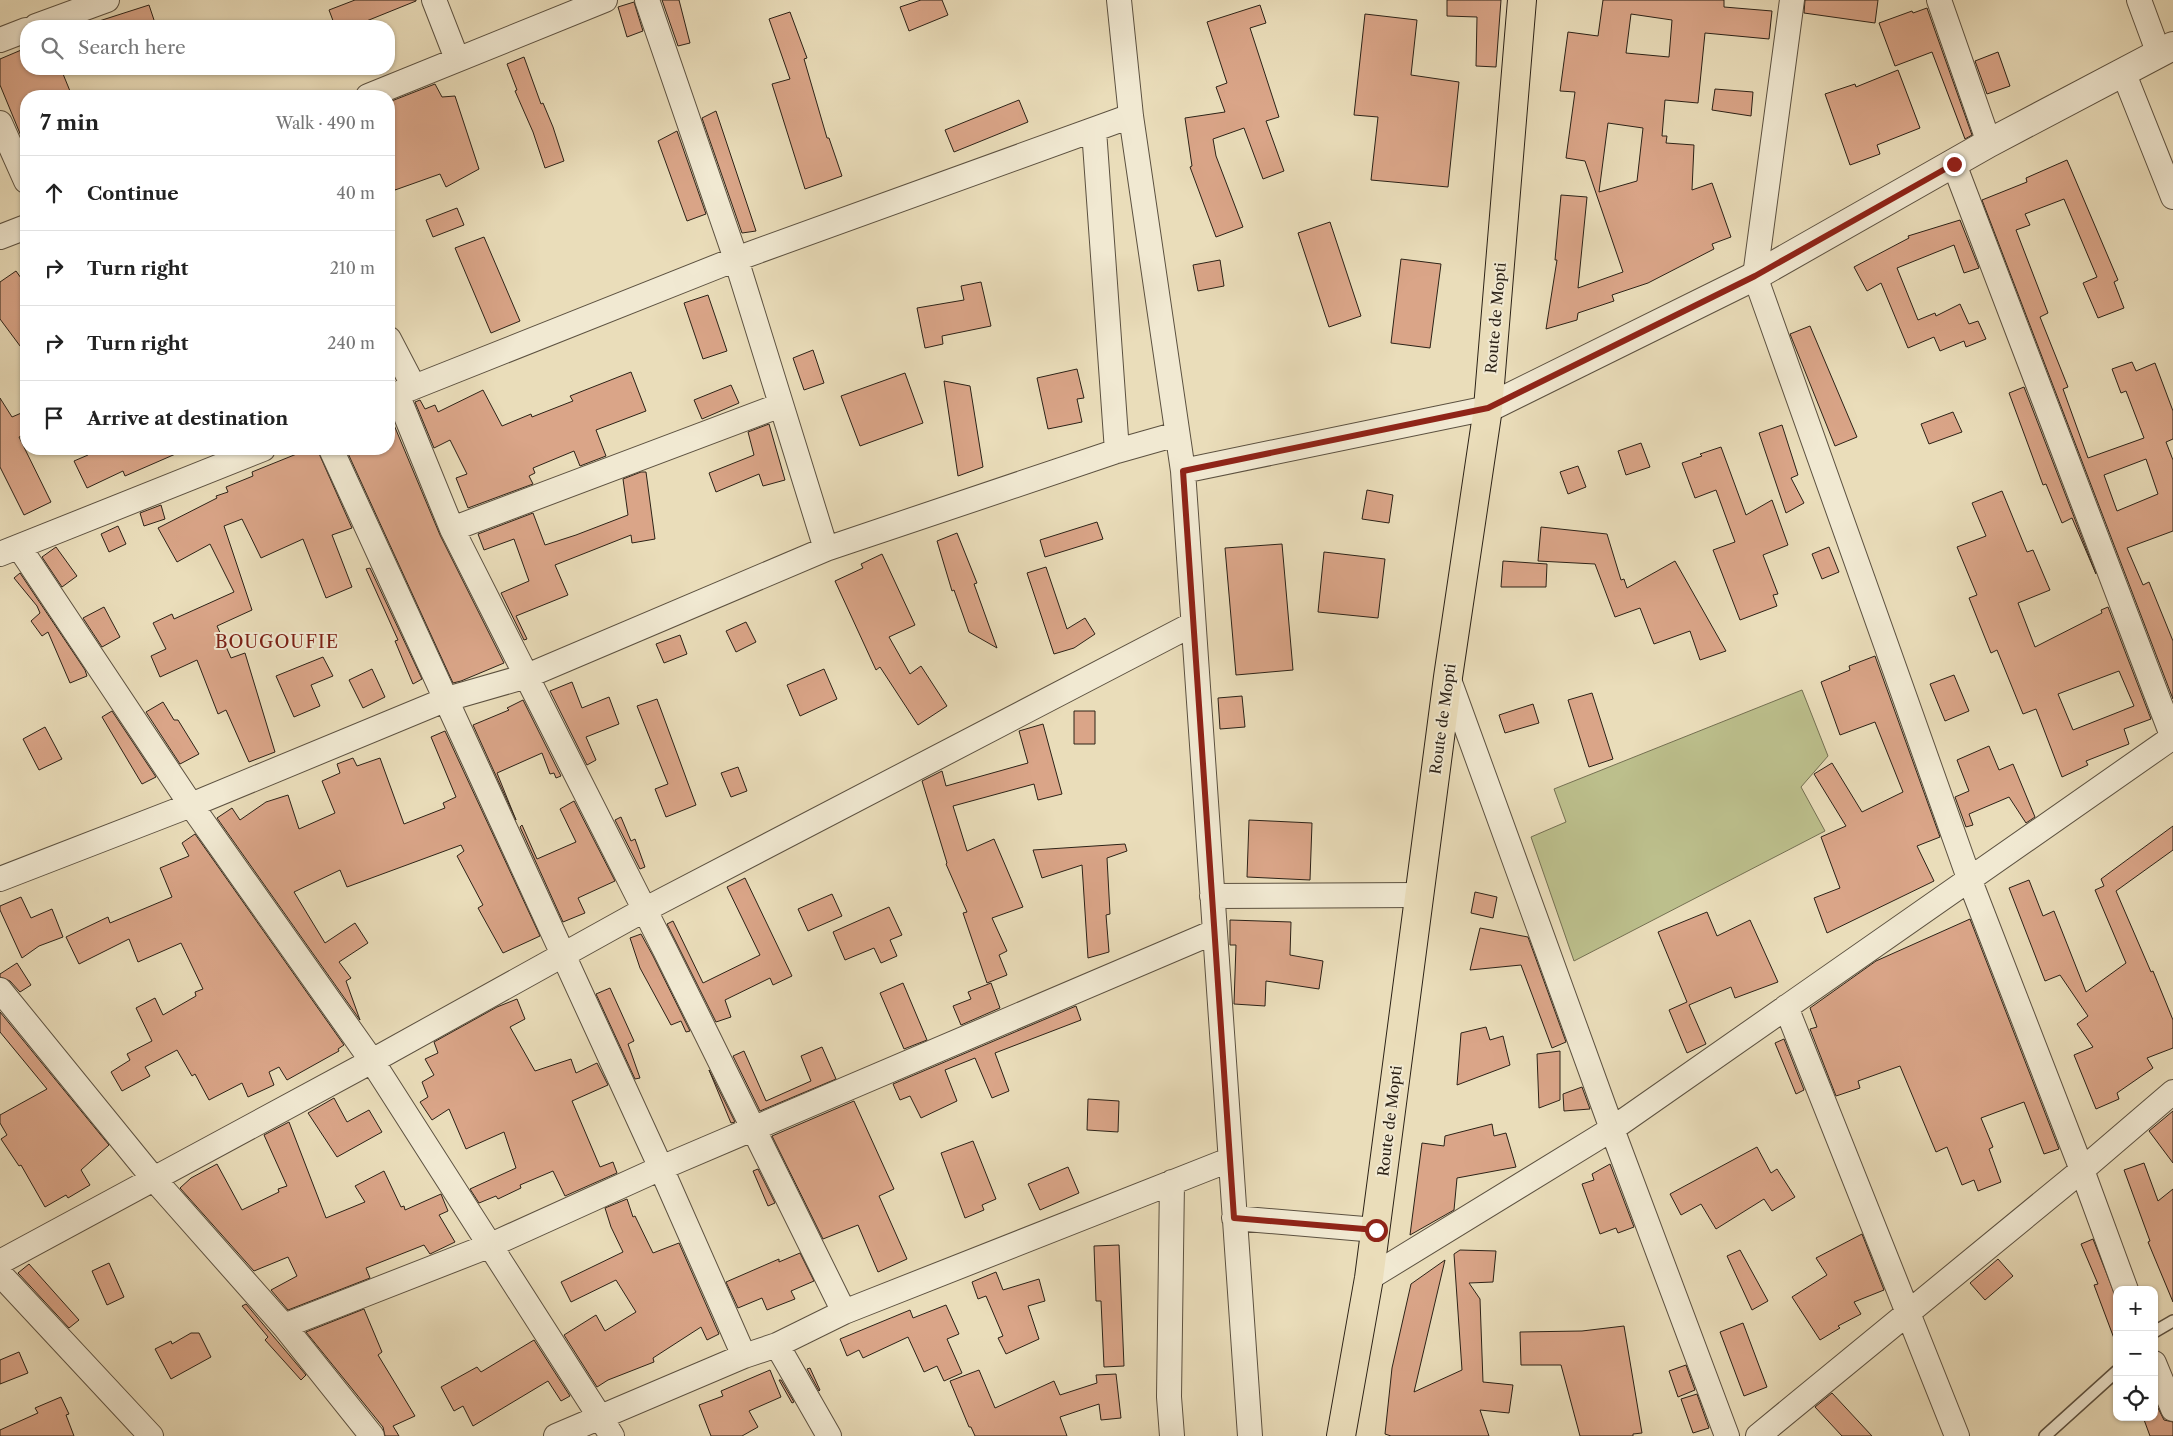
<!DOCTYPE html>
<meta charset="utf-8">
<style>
body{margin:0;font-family:"Libre Caslon Text",serif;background:#f6f6f6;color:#222}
.controls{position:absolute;right:15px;bottom:15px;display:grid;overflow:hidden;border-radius:10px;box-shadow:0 1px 4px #0004}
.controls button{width:45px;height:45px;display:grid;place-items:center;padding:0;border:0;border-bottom:1px solid #e0e0e0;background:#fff;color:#222;font:25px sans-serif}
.stop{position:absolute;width:15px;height:15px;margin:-11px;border:4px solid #8f2418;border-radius:50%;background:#fff}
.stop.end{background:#8f2418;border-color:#fff;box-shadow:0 1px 5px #0008}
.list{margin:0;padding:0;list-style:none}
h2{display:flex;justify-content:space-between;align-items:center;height:65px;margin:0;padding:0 20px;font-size:21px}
h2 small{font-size:16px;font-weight:400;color:#767676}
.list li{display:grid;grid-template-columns:32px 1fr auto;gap:15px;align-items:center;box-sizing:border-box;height:75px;padding:0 20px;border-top:1px solid #e0e0e0}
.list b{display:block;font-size:19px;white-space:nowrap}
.list em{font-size:16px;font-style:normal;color:#767676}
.icon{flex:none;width:28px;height:28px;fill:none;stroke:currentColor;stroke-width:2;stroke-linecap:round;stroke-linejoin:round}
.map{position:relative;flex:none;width:2173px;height:1436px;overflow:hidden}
.search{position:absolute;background:#fff;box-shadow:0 1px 4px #0004;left:20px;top:20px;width:375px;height:55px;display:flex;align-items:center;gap:12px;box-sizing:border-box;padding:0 18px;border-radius:20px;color:#767676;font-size:19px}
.panel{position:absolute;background:#fff;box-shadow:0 1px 4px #0004;left:20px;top:90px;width:375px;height:365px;border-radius:20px}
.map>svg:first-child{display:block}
.green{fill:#bcbf8c;stroke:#747052}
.building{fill:#daa588;stroke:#2c2217;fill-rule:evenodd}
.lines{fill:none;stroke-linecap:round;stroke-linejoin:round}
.service-casing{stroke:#5c5140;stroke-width:14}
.minor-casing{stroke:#5c5140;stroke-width:26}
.tertiary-casing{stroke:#5c5140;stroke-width:30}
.trunk-casing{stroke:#2c2217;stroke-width:30}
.service{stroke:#f1e9d2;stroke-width:11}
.minor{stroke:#f1e9d2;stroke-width:24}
.tertiary{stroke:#f1e9d2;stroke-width:28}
.trunk{stroke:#eaddba;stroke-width:28}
.route{stroke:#8f2418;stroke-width:6}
.labels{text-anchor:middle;stroke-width:4;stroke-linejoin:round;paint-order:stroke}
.street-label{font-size:15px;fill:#2c2217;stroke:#f1e9d2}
.quarter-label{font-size:18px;letter-spacing:1px;fill:#7a1f14;stroke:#f1e9d2}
</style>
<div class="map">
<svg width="2173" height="1436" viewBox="0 0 2173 1436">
<rect width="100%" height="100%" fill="#eaddba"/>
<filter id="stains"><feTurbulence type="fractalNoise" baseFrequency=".004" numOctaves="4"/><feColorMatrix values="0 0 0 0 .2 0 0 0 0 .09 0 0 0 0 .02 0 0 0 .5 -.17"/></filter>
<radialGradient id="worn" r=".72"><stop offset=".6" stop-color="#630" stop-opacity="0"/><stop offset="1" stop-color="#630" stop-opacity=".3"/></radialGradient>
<path class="green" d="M1802,690L1828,756L1801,787L1825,831L1574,961L1531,837L1566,822L1554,789Z"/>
<path class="building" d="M355,0H416V1L364,22L366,26H335L329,10Z
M662,0H679L690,43L678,46Z
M921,0H942L948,15L909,31L900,7Z
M1447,0H1501L1496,67L1476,66L1477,17L1447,16Z
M1603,0H1724V7L1772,11L1769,39L1705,33L1698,103L1665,100L1662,136H1667L1666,143L1694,145L1692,190L1712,183L1731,237L1712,244L1714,249L1648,283L1612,295L1614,301L1578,313L1577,320L1546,329L1557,260H1555L1561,195L1587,197L1578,288L1623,272L1585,161L1566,158L1575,92L1560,91L1568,32L1598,36ZM1631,14L1672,20L1669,57L1626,53ZM1608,123L1643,128L1637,181L1599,192Z
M1805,0H1878L1875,23L1804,13Z
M634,2L643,31L627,37L618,7Z
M149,5L156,26H97L96,22Z
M1260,5L1266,23L1250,28L1279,117L1266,121L1284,171L1263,179L1244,128L1213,139L1216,156L1243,227L1216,237L1190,167L1192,166L1185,118L1225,112L1216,87L1227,83L1207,22Z
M1927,8L1972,135L1965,139L1932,52L1895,66L1879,23L1912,11L1913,13Z
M790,12L807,58L804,59L827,138H829L842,176L805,189L772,84L790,79L769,19Z
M1365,14L1417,20L1411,75L1459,82L1448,187L1371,180L1378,117L1354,115Z
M26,48V69H61L72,96H26V148L0,85V59Z
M1998,52L2010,86L1987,94L1975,61Z
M524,57L541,104L543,103L553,127L564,161L545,168L533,132L515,91L517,90L507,64Z
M1898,70L1920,128L1877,145L1880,154L1850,165L1825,94L1855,84L1856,87Z
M435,84L442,97L455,96L479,169L446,187L440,174L395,190L389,172V102Z
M1715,89L1753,92L1751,116L1712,110Z
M1019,100L1028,122L954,152L945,130Z
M716,111L756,231L742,233L702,118Z
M677,131L706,214L687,221L658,141Z
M2067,160L2118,280L2114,282L2124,308L2098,318L2083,283L2097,277L2064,199L2025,214L2030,225L2016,230L2048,313L2040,317L2068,387L2063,389L2088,458L2144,438L2126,391L2121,393L2112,369L2132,362L2136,371L2155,363L2173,411V439L2166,442L2173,460V531L2127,548L2143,585L2149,582L2173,641V699L1982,200L2027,182L2026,178ZM2146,459L2158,494L2117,511L2104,475Z
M457,208L464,225L433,237L426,220Z
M1960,220L1979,268L1964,273L1954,245L1897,268L1918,320L1935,313L1936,316L1960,304L1969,324L1978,321L1986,339L1966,347L1964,341L1940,351L1934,337L1908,348L1881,283L1867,291L1854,267L1909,238L1908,236Z
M1330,222L1361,316L1329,327L1298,233Z
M484,237L520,321L491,333L455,248Z
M1401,259L1441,264L1430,348L1391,343Z
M1220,260L1224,286L1198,291L1193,265Z
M16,271L26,285V354L0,319V282Z
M981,282L991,326L942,336L943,344L925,348L917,308L964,300L961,286Z
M708,295L727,351L703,359L684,303Z
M1810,326L1857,437L1835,446L1790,334Z
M813,350L824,383L804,390L793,358Z
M1077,369L1084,398L1077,399L1082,422L1048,429L1037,378Z
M631,372L646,411L596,430L606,456L580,466L574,451L533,468L535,473L529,476L533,484L468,508L456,478L467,474L450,440L434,448L415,402L420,400L425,409L435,405L438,412L483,390L502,426L531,414L532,417L573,401L570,396Z
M905,373L923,423L860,446L841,396Z
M944,381L970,386L983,467L958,476Z
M731,385L739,403L702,419L694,400Z
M2024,387L2096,574L2072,518L2062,523L2046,484L2043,485L2009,393Z
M0,398L12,417L26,411V434L19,437L51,502L24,515L0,467Z
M1953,412L1962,432L1929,444L1921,424Z
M389,413L440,535L504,663L461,681L453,683L346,449H389Z
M769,424L785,480L763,486L759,474L716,492L709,473L754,455L748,432Z
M1782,425L1798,475L1791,478L1804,503L1786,513L1759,433Z
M1641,443L1650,467L1626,475L1618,451Z
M1721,447L1746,515L1772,500L1788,545L1763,555L1778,594L1773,595L1777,606L1740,620L1713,550L1735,542L1716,490L1695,498L1682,463L1702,456L1700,454Z
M86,449H187L125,476L123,471L87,488L74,461L88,455Z
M309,449H317L352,528L332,535L352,587L326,598L303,539L261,558L242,519L224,526L252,610L217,626L231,658L245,653L275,752L249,762L226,710L218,714L197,660L160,677L151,656L166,649L153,623L172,614L174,619L234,592L210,544L177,562L158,528L217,498L216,496L228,492L226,487L253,476L252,472Z
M1578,466L1586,487L1568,494L1560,472Z
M641,472H646L655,539L632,543L631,535L555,565L568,595L516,616L527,639L524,640L501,593L529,581L514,539L484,550L478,534L533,513L545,545L576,535L628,515L623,479Z
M1367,490L1393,495L1389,523L1362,519Z
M2002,491L2027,552L2033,550L2050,590L2018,603L2035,647L2102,613L2101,610L2108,607L2151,719L2124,729L2129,744L2086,761L2088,765L2062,777L2036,709L2023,714L1997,650L1991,653L1969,598L1977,595L1957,547L1986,536L1972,503ZM2119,671L2134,706L2073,730L2058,694Z
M161,505L165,519L144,526L140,513Z
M1097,522L1103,539L1045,557L1040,540Z
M118,526L126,544L109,552L101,534Z
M1541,527L1607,534L1621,580L1624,579L1627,588L1675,561L1726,651L1700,660L1690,631L1654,644L1640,608L1615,617L1595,564L1538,561Z
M957,533L977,583L974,584L997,648L969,632L954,590L952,591L937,541Z
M1282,544L1293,670L1236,675L1225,548Z
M56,547L77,576L62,587L42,557Z
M1829,547L1839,572L1822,579L1812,554Z
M1324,552L1385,559L1378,618L1318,612Z
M882,554L915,625L889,637L910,674L921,666L947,706L918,725L880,667L876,670L835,581L863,568L861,564Z
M1503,561L1547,564L1546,587H1501Z
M1046,567L1067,629L1085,618L1095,634L1074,648L1054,654L1027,573Z
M370,568L422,679L413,684L395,641L398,640L366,569Z
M20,573L85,670L87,676L70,683L48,632L42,636L31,621L40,613L37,606L14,578Z
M104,607L120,637L102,647L83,618Z
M746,622L756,642L736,652L726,631Z
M680,635L687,654L664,663L656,644Z
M1875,656L1940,837L1917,846L1934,881L1827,933L1814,898L1840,888L1821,837L1846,826L1814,774L1832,763L1862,812L1903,792L1875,722L1840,735L1821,682L1850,670L1849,666Z
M323,657L333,676L311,685L320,706L294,717L276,676Z
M372,669L385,697L363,708L349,680Z
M824,669L837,699L800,716L787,685Z
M1954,675L1969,711L1945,721L1930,684Z
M572,682L582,708L609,697L619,724L586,737L596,760L587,765L550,691Z
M1592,693L1613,759L1589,767L1568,700Z
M1242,696L1245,727L1220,729L1218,698Z
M657,699L696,805L666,817L655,789L668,784L637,706Z
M523,700L561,776L556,778L554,773L550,774L542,753L497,773L516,820L473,725L509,710L507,708Z
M163,702L174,720H178L199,754L180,764L146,712Z
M1533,704L1539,723L1505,733L1499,715Z
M112,711L156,777L142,784L102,717Z
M1074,711H1095V744H1074Z
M1043,724L1062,794L1038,800L1034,784L953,806L967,851L994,839L1023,907L992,918L1007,951L999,955L1007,975L987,983L963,913L967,912L946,864L947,863L922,781L942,771L946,786L1028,763L1019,731Z
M45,727L62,759L39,770L23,739Z
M445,731L540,936L503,953L478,908L483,905L457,856L464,851L461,845L347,887L340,870L294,892L325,943L355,923L368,943L339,962L351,978L346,981L360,1020L217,818L232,808L240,820L266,802L288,795L299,829L335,813L322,781L340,773L337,764L353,758L357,766L380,758L404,824L445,808L443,803L456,797L431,737Z
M1989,746L1999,770L2013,764L2035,817L2026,823L2009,797L1969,814L1973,825L1966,827L1955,797L1969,791L1957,760Z
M738,767L747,791L731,797L721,773Z
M574,801L615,881L578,898L585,913L563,922L520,827L522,825L537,859L576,842L560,809Z
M621,817L631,841L635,839L645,867L640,869L615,820Z
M1249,820L1312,823L1310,880L1247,877Z
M2173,826V850L2116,891L2151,972L2153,971L2173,1020V1048L2147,1058L2153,1068L2117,1093L2119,1099L2096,1109L2074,1055L2093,1047L2077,1024L2088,1016L2060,975L2045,981L2009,888L2029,880L2043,916L2054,911L2086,992L2126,963L2095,890L2104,886L2101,879Z
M195,834L344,1045L338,1049L339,1051L287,1080L279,1067L269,1072L274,1085L248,1097L242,1083L209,1100L195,1074L192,1076L177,1050L145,1067L150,1076L122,1091L111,1072L130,1060L127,1054L152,1041L136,1008L155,998L163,1015L196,996L195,992L203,989L181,943L138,962L129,939L79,964L66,937L108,917L110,923L172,897L160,868L189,856L182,843Z
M1125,844L1127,851L1107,858L1110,914L1106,915L1109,952L1088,958L1082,865L1042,878L1033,850Z
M745,878L792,976L773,985L770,978L725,1000L731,1017L716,1022L667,924L673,921L703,983L760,955L727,887Z
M1475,892L1497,897L1493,918L1471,913Z
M832,894L842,916L808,931L798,909Z
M21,897L31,918L52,909L63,937L39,946L22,958L0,910V906Z
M889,907L902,935L890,940L897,956L881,963L874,948L845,960L833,932Z
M1707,912L1717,936L1750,920L1778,982L1735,998L1731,987L1689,1005L1706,1044L1687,1053L1669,1010L1687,1002L1658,932Z
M1970,919L2059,1149L2044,1154L2024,1102L1981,1118L1993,1147L1989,1149L2001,1182L1978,1191L1974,1180L1962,1185L1947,1147L1936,1152L1900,1066L1858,1081L1860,1088L1836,1096L1810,1029L1817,1027L1810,1008L1876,961Z
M1230,920L1291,922L1290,955L1323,961L1319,989L1266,981L1265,1006L1234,1004L1236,945H1230Z
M1480,928L1528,937L1566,1042L1552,1048L1521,965L1470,970Z
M641,934L653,956L690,1031L686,1032L681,1021L671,1025L640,968L630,938Z
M17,963L31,985L20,992L10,981L0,977V974Z
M903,983L927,1040L904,1049L880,993Z
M991,983L1000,1008L961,1025L953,1006L971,999L968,992Z
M610,988L634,1041L628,1044L640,1078L635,1079L596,994Z
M517,999L525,1019L510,1027L535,1071L571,1059L576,1073L597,1063L608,1085L572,1101L600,1167L613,1162L617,1173L565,1196L553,1171L520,1185L521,1188L498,1199L496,1196L479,1203L470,1189L516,1168L504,1132L466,1149L449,1109L432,1120L420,1102L428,1097L422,1082L434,1075L425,1059L438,1053L434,1042L497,1007Z
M1076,1006L1081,1020L995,1053L1009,1091L992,1098L975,1058L945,1070L957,1101L921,1118L910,1096L900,1100L893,1084Z
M0,1012L109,1145L81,1170L90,1185L68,1198L66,1195L45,1207L21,1165L19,1166L1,1139L7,1135L0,1123V1115L47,1089L0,1032Z
M1486,1027L1490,1040L1503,1036L1510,1065L1457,1085L1461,1033Z
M1784,1039L1804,1090L1796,1094L1775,1043Z
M822,1047L836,1079L760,1111L733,1056L744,1051L766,1101L811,1081L801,1056Z
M1560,1051V1100L1539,1108L1537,1054Z
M709,1070L735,1122L731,1123Z
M1582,1087L1590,1109L1564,1111L1563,1094Z
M334,1098L347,1122L369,1110L382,1132L337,1157L308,1113Z
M1088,1099L1119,1101L1118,1132L1087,1130Z
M854,1101L894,1189L879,1196L907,1259L878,1272L858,1225L823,1239L772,1136Z
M2173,1111V1163L2149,1131Z
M289,1122L326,1218L365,1202L355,1186L384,1171L401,1207L404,1206L405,1210L441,1194L448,1211L439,1215L455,1242L430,1254L424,1245L366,1268L370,1278L288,1310L271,1290L297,1276L288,1257L254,1271L180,1188L191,1178L217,1164L242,1210L279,1192L278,1189L287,1186L264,1135Z
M1492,1124L1494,1136L1506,1133L1516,1167L1457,1178L1454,1210L1410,1235L1422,1143L1444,1146L1445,1136Z
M973,1141L996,1199L982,1205L984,1210L965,1218L941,1153Z
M1757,1147L1771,1173L1777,1169L1795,1197L1772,1211L1764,1199L1716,1229L1701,1204L1681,1215L1670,1194Z
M2144,1163L2158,1201L2173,1189V1302L2148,1242L2150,1241L2124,1170Z
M1610,1164L1634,1227L1618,1233L1616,1228L1600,1234L1582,1184L1594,1180L1592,1174Z
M1068,1167L1079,1193L1040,1210L1028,1184Z
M758,1169L775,1203L768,1206L753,1171Z
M627,1199L633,1217L635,1216L653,1253L679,1243L719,1334L707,1340L701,1327L653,1358L654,1362L608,1380L597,1387L564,1335L596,1315L605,1331L636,1312L616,1280L571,1302L561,1282L623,1252L611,1227L605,1208Z
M1862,1234L1884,1290L1854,1302L1861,1314L1838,1326L1840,1328L1820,1340L1792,1297L1827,1275L1816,1258Z
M2093,1239L2117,1300V1340L2115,1341L2094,1285L2098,1284L2081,1244Z
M1119,1245L1124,1366L1104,1367L1101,1301H1096L1094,1246Z
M1460,1250L1496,1251L1493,1282L1469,1283L1480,1299L1483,1382L1513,1385L1509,1413L1480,1410L1489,1436H1391L1385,1434L1392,1368L1411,1284L1445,1260L1414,1392L1462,1370L1454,1254Z
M1740,1250L1768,1301L1752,1310L1727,1256Z
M800,1253L814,1281L791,1291L795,1299L767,1310L762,1298L738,1308L726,1282L779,1259V1262Z
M1998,1259L2013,1276L1985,1300L1970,1283Z
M109,1263L124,1297L107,1305L92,1271Z
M29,1264L79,1320L69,1328L18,1273Z
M996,1272L1003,1290L1039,1279L1045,1301L1028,1306L1039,1339L1006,1354L998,1338L1003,1336L986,1296L978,1299L972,1282Z
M246,1304L306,1375L301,1380L265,1340L268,1337L242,1306Z
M946,1305L959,1334L947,1339L962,1373L944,1381L937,1366L924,1372L908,1337L863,1358L859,1350L847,1356L840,1339L910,1310L913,1318Z
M364,1309L382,1352L378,1355L415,1416L393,1426L399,1436H385L383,1427L306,1332Z
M1743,1323L1767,1387L1744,1396L1720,1332Z
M1624,1326L1642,1433L1633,1434V1436H1580L1561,1365H1521L1520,1332L1582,1331Z
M191,1333H199L211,1357L171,1379L155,1349L171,1341L172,1344Z
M534,1340L570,1396L561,1401L548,1381L473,1426L463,1406L454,1411L441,1387L477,1367L481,1372Z
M19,1352L28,1373L0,1384V1360Z
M1686,1365L1695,1390L1678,1397L1669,1371Z
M810,1368L820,1390L819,1391L807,1369Z
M770,1370L781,1397L749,1411L758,1427L742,1436H711L699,1405L723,1396L721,1391Z
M979,1370L995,1408L1054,1381L1060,1395L1097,1383L1096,1375L1116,1374L1121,1418L1101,1420L1099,1404L1060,1417L1067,1436H975L971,1427H969L950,1381Z
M779,1380H781L794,1402L792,1403Z
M1832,1393L1872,1436H1842L1815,1407Z
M1697,1394L1709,1428L1693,1433L1681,1399Z
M61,1397L69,1414L66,1415L74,1436H0V1430L38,1413L35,1408Z
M2154,1400L2164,1420L2173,1422V1436H2150L2143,1417H2154Z"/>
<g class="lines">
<g class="service-casing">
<path id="service" d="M2154,1332L2173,1321
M2045,1436L2117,1371"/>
</g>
<g class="minor-casing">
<path id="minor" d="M434,0L457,59
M647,0L736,259L826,549
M1119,0L1131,116L1183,471L1250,1436
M1792,0L1755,276L1970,881L2082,1170L2126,1290
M1939,0L1989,143
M2139,0L2159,54
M36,26L107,0
M0,40L26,30
M2124,74L2173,197
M368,96L605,0
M0,123L26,181
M1094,130L1117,451
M1954,164L2173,738
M0,237L26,227
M389,339L414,387
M397,394L452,529L665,950L844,1312
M389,397L736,259L1131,116
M331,449L661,1168L744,1356
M1183,471L1488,408
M452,529L781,405
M19,547L191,805L372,1061L612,1436
M0,554L263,449
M1448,677L1612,1129L1727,1436
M0,879L191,805L447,699L527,676L826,549L1117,451L1177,434
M1212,896L1420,895
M0,990L153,1178L284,1326L372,1436
M1786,1007L1957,1436
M1234,1218L1376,1230
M0,1262L372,1061L644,910L1193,624
M0,1274L151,1436
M1369,1278L1612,1129L2173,737
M284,1326L491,1245L661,1168L1214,932
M777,1345L829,1436
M2154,1363L2173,1409
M556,1436L744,1356L777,1345L844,1312L1229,1160
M1172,1436L1169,1397L1172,1182
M1758,1436L2082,1170L2173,1092"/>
</g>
<g class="tertiary-casing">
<path id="tertiary" d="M1488,408L1755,276L1989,143L2173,46"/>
</g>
<g class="trunk-casing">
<path id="trunk" d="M1341,1436L1369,1278L1448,677L1488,408L1522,0"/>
</g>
<use href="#service" class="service"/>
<use href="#minor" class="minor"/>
<use href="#tertiary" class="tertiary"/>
<use href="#trunk" class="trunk"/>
</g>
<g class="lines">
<path class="route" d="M1376,1230L1234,1218L1183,471L1488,408L1755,276L1954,164"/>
</g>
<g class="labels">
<g class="street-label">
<text transform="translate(1496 318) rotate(-85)" y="5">Route de Mopti</text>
<text transform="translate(1443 719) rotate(-82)" y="5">Route de Mopti</text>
<text transform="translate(1390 1121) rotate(-83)" y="5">Route de Mopti</text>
</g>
<g class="quarter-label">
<text x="277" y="648">BOUGOUFIE</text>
</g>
</g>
<rect width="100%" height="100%" filter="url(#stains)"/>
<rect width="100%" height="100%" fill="url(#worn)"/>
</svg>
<div class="controls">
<button>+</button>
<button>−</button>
<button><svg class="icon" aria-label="locate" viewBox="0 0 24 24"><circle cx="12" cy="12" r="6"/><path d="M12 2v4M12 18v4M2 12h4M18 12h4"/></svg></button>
</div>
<div class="stop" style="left:1376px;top:1230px"></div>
<div class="stop end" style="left:1954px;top:164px"></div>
<div class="search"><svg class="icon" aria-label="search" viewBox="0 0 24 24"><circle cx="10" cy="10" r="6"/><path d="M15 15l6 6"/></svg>Search here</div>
<section class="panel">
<h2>7 min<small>Walk · 490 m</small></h2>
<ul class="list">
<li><svg class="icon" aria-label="ahead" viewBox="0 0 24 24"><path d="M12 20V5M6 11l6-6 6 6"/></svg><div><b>Continue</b></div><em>40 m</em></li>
<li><svg class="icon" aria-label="right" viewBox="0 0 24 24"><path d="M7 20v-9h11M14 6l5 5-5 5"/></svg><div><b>Turn right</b></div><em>210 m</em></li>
<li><svg class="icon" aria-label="right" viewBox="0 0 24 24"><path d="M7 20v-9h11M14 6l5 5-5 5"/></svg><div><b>Turn right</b></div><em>240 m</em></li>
<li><svg class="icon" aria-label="arrive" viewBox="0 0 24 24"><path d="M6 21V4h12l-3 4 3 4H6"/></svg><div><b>Arrive at destination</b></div></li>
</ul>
</section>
</div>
